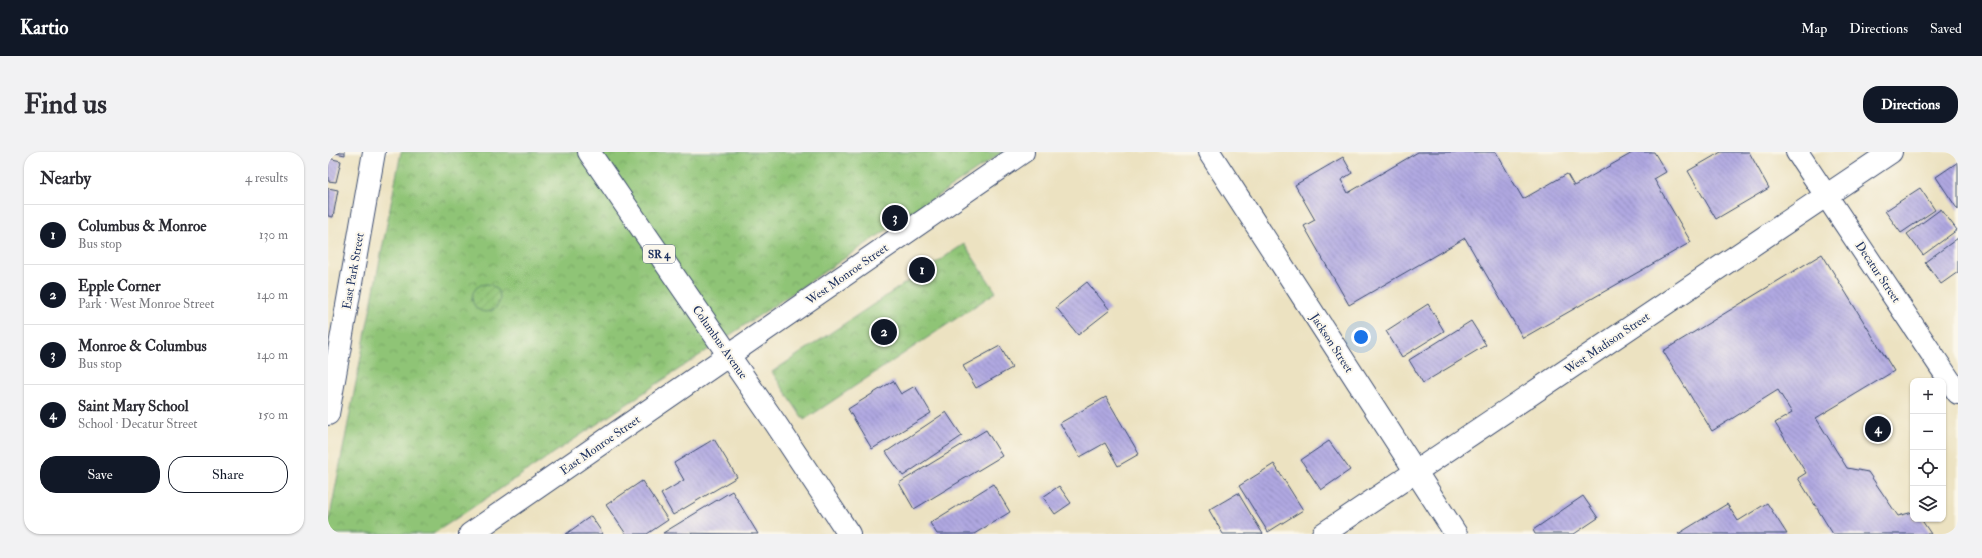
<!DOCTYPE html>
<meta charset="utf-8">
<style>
body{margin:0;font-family:"IM FELL Double Pica",serif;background:#f2f2f3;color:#2b2b33}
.controls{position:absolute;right:12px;bottom:12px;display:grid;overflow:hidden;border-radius:8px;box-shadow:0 1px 3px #0004}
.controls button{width:36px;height:36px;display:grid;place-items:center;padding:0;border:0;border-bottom:1px solid #e1e1e2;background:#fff;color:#2b2b33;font:20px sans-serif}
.you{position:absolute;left:1033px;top:185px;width:14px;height:14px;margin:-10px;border:3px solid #fff;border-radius:50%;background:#1a73e8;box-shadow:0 0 0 6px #1a73e833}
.badge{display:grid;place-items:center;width:26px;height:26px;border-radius:50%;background:#111827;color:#fff;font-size:13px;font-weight:700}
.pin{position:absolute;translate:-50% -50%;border:2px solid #fff;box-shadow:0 1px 4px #0006}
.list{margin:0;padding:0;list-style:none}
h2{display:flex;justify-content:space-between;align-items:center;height:52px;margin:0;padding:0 16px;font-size:17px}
h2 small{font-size:13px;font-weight:400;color:#7c7c81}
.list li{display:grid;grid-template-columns:26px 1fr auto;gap:12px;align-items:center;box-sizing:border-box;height:60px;padding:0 16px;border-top:1px solid #e1e1e2}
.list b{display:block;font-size:15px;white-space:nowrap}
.list p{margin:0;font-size:13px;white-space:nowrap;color:#7c7c81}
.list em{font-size:13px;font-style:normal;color:#7c7c81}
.actions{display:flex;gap:8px;padding:12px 16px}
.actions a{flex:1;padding:9px 0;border:1px solid #111827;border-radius:16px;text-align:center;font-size:14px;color:#111827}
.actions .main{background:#111827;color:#fff}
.icon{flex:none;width:22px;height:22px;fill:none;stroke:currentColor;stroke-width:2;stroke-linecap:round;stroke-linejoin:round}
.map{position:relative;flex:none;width:1630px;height:382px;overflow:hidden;border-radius:16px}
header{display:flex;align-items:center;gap:24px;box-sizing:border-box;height:56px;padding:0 20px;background:#111827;color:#fff}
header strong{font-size:19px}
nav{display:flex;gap:22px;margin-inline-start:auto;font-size:14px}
.intro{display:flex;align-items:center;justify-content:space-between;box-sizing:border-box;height:96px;padding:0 24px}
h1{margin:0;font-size:28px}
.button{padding:10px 18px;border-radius:16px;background:#111827;color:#fff;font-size:14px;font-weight:700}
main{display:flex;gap:24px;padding:0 24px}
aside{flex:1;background:#fff;border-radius:16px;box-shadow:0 1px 3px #0004}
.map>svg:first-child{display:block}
.park{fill:url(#park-crowns);stroke:#557a6a}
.garden{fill:url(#garden-furrows);stroke:#557a6a}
.building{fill:url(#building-back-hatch)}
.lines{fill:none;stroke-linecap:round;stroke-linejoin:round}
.minor-casing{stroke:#3a4a6d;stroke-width:24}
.tertiary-casing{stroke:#3a4a6d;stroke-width:24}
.secondary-casing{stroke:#3a4a6d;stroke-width:24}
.primary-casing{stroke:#3a4a6d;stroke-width:24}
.minor{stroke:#fff;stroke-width:22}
.tertiary{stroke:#fff;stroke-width:22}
.secondary{stroke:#fff;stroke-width:22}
.primary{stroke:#fff;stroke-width:22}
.labels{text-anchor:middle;stroke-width:4;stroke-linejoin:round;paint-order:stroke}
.shield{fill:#fbf7ec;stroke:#5e6b89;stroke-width:1}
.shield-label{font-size:11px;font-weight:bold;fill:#1b2f5e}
.street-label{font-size:12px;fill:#1b2f5e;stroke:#fbf7ec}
</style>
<header>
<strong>Kartio</strong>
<nav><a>Map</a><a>Directions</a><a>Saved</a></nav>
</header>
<div class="intro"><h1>Find us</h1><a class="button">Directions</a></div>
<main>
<aside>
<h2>Nearby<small>4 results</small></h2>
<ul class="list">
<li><span class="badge">1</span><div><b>Columbus &amp; Monroe</b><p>Bus stop</p></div><em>130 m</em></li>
<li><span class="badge">2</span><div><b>Epple Corner</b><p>Park · West Monroe Street</p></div><em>140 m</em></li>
<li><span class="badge">3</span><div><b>Monroe &amp; Columbus</b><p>Bus stop</p></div><em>140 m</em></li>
<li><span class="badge">4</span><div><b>Saint Mary School</b><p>School · Decatur Street</p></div><em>150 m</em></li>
</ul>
<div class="actions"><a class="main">Save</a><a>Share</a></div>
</aside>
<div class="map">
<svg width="1630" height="382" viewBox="0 0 1630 382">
<defs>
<pattern id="park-crowns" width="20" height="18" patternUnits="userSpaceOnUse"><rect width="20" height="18" fill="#8fc476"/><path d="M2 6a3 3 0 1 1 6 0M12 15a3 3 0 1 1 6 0" fill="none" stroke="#74a064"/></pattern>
<pattern id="garden-furrows" width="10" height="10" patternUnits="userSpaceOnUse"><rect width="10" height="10" fill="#8fc476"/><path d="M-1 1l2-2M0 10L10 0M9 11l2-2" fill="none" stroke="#74a064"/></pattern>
<pattern id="building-back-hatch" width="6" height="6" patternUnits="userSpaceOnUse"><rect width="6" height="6" fill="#b0a8e1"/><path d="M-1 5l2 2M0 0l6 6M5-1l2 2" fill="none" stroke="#8e89ba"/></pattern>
</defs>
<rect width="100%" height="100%" fill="#fbf7ec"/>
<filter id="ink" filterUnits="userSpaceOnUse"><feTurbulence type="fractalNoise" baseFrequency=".025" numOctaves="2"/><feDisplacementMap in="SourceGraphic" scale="8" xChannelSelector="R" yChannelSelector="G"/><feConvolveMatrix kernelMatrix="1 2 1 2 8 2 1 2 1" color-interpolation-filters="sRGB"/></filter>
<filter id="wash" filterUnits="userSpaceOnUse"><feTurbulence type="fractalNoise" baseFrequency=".012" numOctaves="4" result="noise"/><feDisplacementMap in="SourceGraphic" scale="16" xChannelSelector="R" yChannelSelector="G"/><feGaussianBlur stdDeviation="0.9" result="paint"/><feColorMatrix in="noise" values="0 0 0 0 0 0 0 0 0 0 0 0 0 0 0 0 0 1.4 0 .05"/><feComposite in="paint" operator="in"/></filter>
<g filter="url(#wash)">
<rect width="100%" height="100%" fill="#ece2c1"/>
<path class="park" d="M73,0H675L105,382H0V374Z
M636,92L668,140L476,268L444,220Z"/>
<path class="garden" d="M144 146a14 14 0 1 1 28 0a14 14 0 1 1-28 0Z"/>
<g id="blocks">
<path class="building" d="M3,0H17V3Z
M1090,0H1168L1195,47L1239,22L1246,34L1306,0H1326L1338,20L1326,27L1363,90L1195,186L1137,86L1021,153L976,74L987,68L967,33L1015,5L1024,21L1013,28L1020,41Z
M1393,0H1421L1441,36L1388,67L1360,19Z
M0,6L13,9L8,30L0,29Z
M1630,10V58L1608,25Z
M0,36L10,38L5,65L0,64Z
M1592,36L1607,58L1573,81L1557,59Z
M1613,57L1629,78L1595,103L1579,82Z
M1630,86V120L1613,132L1597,110Z
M1494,102L1566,219L1488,266L1519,316L1540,320L1570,364L1585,360V367H1593L1603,382H1505L1470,326L1478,321L1447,271L1464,261L1450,238L1384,279L1335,199Z
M759,130L782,158L750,183L728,155Z
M1100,152L1116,179L1074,205L1058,179Z
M1143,169L1158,193L1095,231L1081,208Z
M672,194L684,216L648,236L635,214Z
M565,229L573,242L587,234L603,261L544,297L520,257Z
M778,245L811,302L790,314L777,291L752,305L732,271Z
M618,260L634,284L575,324L558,300Z
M658,278L674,304L586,357L571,331Z
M386,287L409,325L345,363L333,342L356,328L346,311Z
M1001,289L1022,318L993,338L973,308Z
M946,312L975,358L940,380L911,334Z
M314,329L340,368L319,382H298L278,353Z
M665,332L682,360L646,382H609L602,371Z
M731,334L743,351L727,362L715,345Z
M404,339L430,382L335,381Z
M910,341L935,382H895L881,358Z
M1255,344L1270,366L1246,382H1207L1205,378Z
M1439,351L1459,382H1350L1399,352L1410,369Z
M263,364L275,382H238Z"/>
</g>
</g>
<g filter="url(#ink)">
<use href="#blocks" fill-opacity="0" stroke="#3a4a6d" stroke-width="1"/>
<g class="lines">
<g class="minor-casing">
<path id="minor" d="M1469,0L1630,241
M0,262L46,0
M995,382L1563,0"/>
</g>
<g class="tertiary-casing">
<path id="tertiary" d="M881,0L1128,382"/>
</g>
<g class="secondary-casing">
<path id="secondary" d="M142,382L695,0"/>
</g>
<g class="primary-casing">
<path id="primary" d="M261,0L448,272L521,382"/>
</g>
<use href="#minor" class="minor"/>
<use href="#tertiary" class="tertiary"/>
<use href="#secondary" class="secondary"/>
<use href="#primary" class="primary"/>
</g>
</g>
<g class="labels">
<rect class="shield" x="315" y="93" width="32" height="18" rx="3"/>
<g class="shield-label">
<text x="331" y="106">SR 4</text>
</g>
<g class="street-label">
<text transform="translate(25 119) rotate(-80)" y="4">East Park Street</text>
<text transform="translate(1550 120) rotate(56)" y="4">Decatur Street</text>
<text transform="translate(519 122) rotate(-35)" y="4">West Monroe Street</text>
<text transform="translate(392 190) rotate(55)" y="4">Columbus Avenue</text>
<text transform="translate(1004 191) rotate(57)" y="4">Jackson Street</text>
<text transform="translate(1279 191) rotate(-34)" y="4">West Madison Street</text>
<text transform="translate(272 293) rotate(-35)" y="4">East Monroe Street</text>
</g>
</g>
</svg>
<div class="controls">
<button>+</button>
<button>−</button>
<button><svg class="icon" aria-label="locate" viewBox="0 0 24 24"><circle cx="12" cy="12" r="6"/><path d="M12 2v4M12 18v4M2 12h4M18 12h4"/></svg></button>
<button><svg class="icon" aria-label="layers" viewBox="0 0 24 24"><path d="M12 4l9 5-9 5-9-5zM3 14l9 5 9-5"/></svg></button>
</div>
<div class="you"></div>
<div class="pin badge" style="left:594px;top:118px">1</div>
<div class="pin badge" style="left:556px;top:180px">2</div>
<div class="pin badge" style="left:567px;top:66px">3</div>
<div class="pin badge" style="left:1550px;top:277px">4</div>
</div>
</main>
